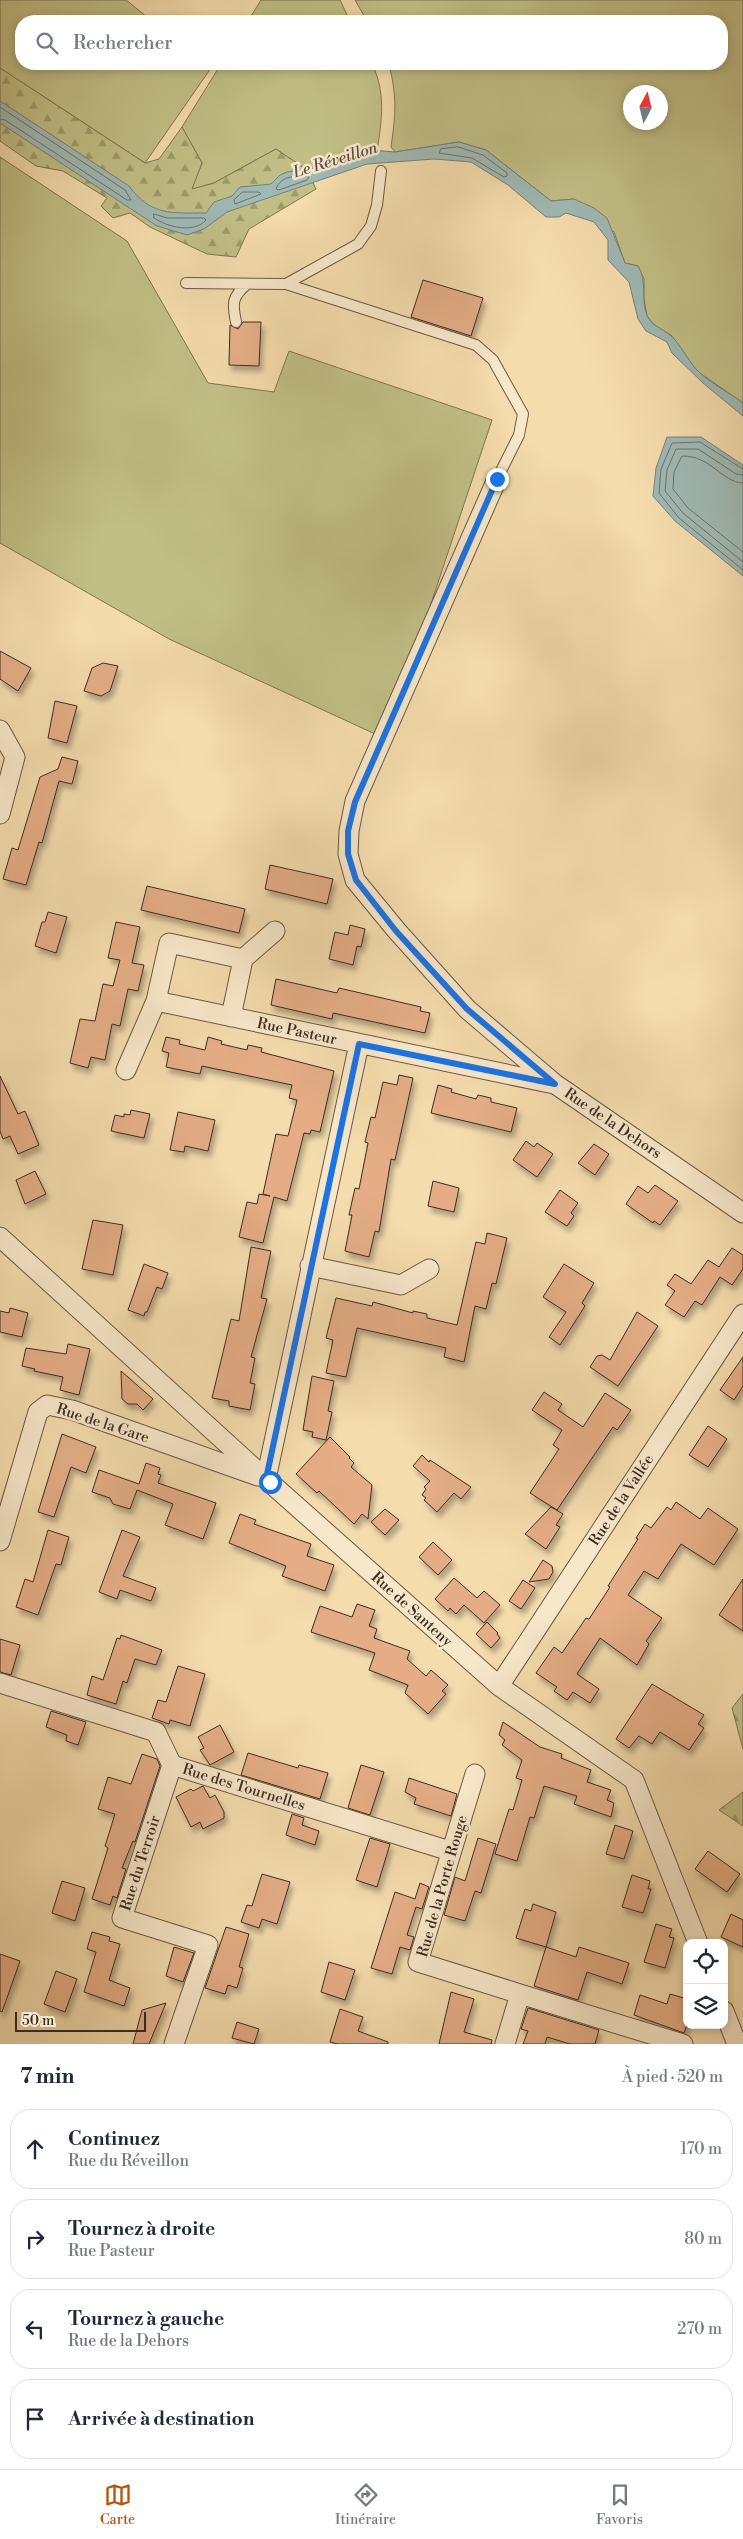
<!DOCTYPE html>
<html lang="fr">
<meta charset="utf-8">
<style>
body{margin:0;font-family:"Libre Bodoni",serif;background:#f6f6f7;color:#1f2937}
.controls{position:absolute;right:15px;bottom:15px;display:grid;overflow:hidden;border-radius:10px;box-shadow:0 2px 8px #0003}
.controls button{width:45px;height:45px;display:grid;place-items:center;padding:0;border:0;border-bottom:1px solid #e0e1e3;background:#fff;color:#1f2937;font:25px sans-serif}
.compass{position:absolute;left:623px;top:85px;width:45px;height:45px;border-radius:50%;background:#fff;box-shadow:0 2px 8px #0003;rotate:7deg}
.scale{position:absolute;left:15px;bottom:12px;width:131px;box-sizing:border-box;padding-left:5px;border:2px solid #3c2c21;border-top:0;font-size:14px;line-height:18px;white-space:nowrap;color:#3c2c21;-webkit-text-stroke:4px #f8e8ca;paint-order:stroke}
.stop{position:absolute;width:15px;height:15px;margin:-11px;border:4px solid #1a73e8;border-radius:50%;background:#fff}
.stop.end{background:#1a73e8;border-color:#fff;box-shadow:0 1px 5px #0008}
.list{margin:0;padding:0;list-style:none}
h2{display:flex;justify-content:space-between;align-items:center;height:65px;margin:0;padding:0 20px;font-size:21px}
h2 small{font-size:16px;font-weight:400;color:#747a83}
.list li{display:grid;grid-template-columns:32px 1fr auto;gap:15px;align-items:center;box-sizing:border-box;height:80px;margin:0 10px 10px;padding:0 10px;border:1px solid #e0e1e3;border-radius:20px}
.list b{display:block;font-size:19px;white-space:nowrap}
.list p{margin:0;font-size:16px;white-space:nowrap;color:#747a83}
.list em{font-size:16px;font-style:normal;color:#747a83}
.icon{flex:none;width:28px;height:28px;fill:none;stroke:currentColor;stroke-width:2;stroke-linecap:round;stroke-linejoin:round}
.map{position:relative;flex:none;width:743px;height:2044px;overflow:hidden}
.search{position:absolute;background:#fff;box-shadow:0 2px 8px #0003;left:15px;right:15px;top:15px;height:55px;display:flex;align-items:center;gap:12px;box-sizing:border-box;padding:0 18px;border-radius:20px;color:#747a83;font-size:19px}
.sheet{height:425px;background:#fff}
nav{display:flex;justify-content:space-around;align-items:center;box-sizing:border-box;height:70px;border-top:1px solid #e0e1e3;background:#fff;font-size:14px;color:#747a83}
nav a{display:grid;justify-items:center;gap:2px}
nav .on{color:#b45309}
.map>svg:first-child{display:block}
.green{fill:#c1bf86;stroke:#7e7654;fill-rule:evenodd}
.forest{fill:url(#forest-firs);stroke:#7e7654}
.water{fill:#9fb9b4;stroke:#778179}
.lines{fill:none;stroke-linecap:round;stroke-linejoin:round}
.shore{stroke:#6e726a;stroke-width:1}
.building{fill:#e4ad86;stroke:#3c2c21;filter:url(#shadow)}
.service-casing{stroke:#6a5844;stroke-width:12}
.minor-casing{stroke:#6a5844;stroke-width:21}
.service{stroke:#f8e8ca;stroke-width:10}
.minor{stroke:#f8e8ca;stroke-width:19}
.route{stroke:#1a73e8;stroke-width:6}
.labels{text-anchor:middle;stroke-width:5;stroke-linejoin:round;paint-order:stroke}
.street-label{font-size:15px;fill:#3c2c21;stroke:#f8e8ca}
.water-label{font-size:16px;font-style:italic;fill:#554f46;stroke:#f8e8ca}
</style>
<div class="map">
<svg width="743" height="2044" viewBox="0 0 743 2044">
<defs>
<pattern id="forest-firs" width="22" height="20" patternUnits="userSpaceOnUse" patternTransform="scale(1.25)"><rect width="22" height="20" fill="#c1bf86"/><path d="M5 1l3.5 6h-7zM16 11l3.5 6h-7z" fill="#9e9b6d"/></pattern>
<filter id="shadow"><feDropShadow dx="3" dy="5.5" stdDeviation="2.5" flood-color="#0004"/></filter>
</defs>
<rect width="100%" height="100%" fill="#f5dcad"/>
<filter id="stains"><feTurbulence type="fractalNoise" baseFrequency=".004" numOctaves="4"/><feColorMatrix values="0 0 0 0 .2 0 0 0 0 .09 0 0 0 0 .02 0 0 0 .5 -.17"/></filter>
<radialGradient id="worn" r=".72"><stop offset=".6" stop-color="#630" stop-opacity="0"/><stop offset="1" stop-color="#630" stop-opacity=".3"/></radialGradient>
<path class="green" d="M0,0H126L152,21H21V64H205L211,68L145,163L0,68Z
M261,0H340L350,21H248Z
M355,0H743V403L697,371L671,335L656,327L647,316L644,299V279L638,266L625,263L614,232L574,199L551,201L486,150L459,142L395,152L391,147C396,113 397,97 389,64H722V21H367ZM630,92H660V122H630Z
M221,64H372C386,92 382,120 377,151L350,155L307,170L276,149L214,183L191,190L202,163L182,127Z
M0,157L127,241L208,383L274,392L289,351L492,420L386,739L169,639L0,543Z"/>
<path class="forest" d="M0,68L145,163L159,159L182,127L202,163L192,189L214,183L276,149L307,170L316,189L249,229L236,257L207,254L150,227L130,213L113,218L101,206L107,198L63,171L36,166L0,141Z
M743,1694V1749L732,1708Z
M743,1792V1826L719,1810Z"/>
<path class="water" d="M0,101L129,186C151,216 172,213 206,213L214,202L232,196L240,187L271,184L280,175L287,172L307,170L371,150L395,152L459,142L486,150L551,201L574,199L594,208L607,218L625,263L638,266C648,281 640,299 647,315C651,326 662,328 670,335C678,341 688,360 696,369C708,382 728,392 743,403V416L703,383L672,353L667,342L646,331L638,319L629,282L608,260V240L594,222L566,213L559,217H546L508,185L471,162L434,159L367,164L227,212L204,229L187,235L157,226L0,123Z
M667,437H701L743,465V576L675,521L653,496L656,468Z"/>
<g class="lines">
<path class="shore" d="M0,107L125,190L131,200H127L5,120L0,119
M458,147L483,155L507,173V176L504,177L472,158L439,153L441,149Z
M306,176L309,177L307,180L279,190L276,189C281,176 294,176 306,176Z
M243,192H259L261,194L235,204L234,200Z
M154,214L167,218H204L206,220C194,234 167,227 154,218Z
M743,469L700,442L672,443L661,469L659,493L679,518L743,570
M743,475L736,474L698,449H676L667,470L665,491L683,513L743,562
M743,483C721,482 712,456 682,456L674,472L673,489L688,508L743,552"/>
</g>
<path class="building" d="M423,280L483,298L471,336L411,317Z
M243,322H261L259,366L229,365L230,325L238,329Z
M0,651L31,668L18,691L0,679Z
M103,663L118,666L110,691L101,696L84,691L92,668Z
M55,701L77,706L67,743L48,738Z
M62,757L78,761L72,784L59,781L42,843L39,842L26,885L3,879L12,848L18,850L40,777L58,769Z
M270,865L333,879L327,904L265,889Z
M147,886L245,909L239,933L141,910Z
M48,912L67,917L56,953L35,946L42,922H45Z
M116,922L140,927L132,963L144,965L138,991L128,989L120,1026L112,1024L105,1060L91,1057L88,1068L70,1063L80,1019L95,1021L103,984L113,986L120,960L108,958Z
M350,925L365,929L361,947L357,946L353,965L329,959L335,932L348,935Z
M276,979L337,993L339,988L421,1007L420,1011L430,1013L425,1033L333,1013L332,1019L271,1005Z
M166,1037L180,1040L179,1044L205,1050L208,1037L222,1041L221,1044L247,1050L248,1045L262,1048L261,1052L334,1071L320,1132L311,1130L310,1134L304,1133L287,1201L274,1197L263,1243L239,1237L247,1202L257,1204L259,1194L270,1196L263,1194L276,1134L288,1136L297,1100L289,1098L292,1085L202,1066L200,1074L166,1067L169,1053L162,1051Z
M399,1075L413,1078L395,1160L391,1159L379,1232L375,1231L369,1257L345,1251L352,1215H349L355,1188L359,1189L368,1143L365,1142L371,1117L375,1118L383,1082L397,1085Z
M0,1076L18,1114L25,1111L39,1145L18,1154L10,1136L3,1139L0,1131Z
M438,1085L452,1089L451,1092L476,1099L478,1095L491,1098V1102L517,1108L511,1132L431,1113Z
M131,1110L150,1114L144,1138L111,1131L115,1115L124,1117V1114L130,1115Z
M178,1112L215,1120L208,1151L185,1146L184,1152L170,1150Z
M526,1141L534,1147L537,1143L553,1154L537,1177L513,1160Z
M594,1144L609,1154L595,1175L578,1163Z
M35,1171L46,1194L25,1204L16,1180Z
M433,1181L459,1188L454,1212L428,1206Z
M655,1185L678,1201L660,1225L654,1221L653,1223L626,1204L638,1186L648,1193Z
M560,1190L578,1203L571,1213L574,1216L567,1226L545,1212Z
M93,1220L123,1225L113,1275L82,1269Z
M487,1233L507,1238L496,1284L492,1283L486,1309L475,1306L464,1362L444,1357L446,1348L357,1328L346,1377L326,1373L333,1340L326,1338L336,1298L372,1306L373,1302L413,1313V1311L427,1314V1318L457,1325L476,1242L485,1244Z
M251,1247L271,1251L261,1298L267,1299L251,1357L255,1358L250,1383L255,1384L250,1410L229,1406V1401L212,1398L231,1319L239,1321Z
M732,1248L743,1255V1269L732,1285L720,1277L702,1305L695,1301L684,1317L665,1305L675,1291L667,1285L675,1274L691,1284L708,1260L719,1267Z
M144,1264L168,1273L162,1289L157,1287L147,1312H145L144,1316L128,1310Z
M564,1264L594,1283L582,1303L585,1306L560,1345L549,1337L566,1312L543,1297Z
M10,1308L28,1313L22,1337L0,1332V1311L9,1313Z
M637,1312L658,1326L618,1386L590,1367L597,1356L602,1355L610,1360Z
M68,1344L90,1349L79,1395L60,1390L63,1377L34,1371L35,1369L22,1366L26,1348L66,1354Z
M743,1357V1386L734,1400L720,1390Z
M121,1371L153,1399L143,1410L137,1404H128L122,1399Z
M312,1376L334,1381L328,1411L332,1412L326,1440L312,1437L313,1432L303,1430Z
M544,1392L562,1404L558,1410L583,1427L605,1393L631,1410L617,1430L613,1427L557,1510L530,1493L559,1449L553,1445L562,1430L532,1410Z
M708,1426L727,1439L708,1467L689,1455Z
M62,1434L96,1447L86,1473L71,1467L54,1517L38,1512Z
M330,1437L350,1457L349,1458L354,1463L351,1467L372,1485L368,1519L362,1514L354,1524L319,1491L317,1493L296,1474Z
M422,1455L429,1462L430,1460L471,1487L461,1499L454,1493L437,1512L424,1500L426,1498L422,1495L426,1489L424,1487L430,1481L413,1466Z
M146,1463L160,1468L158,1474L161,1475L158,1483L216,1503L203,1539L165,1525L173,1504L137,1490L130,1509L113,1504L110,1498L92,1492L99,1470L139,1484Z
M676,1502L700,1519L708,1508L738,1529L714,1565L681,1544L658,1579L644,1571L628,1595L662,1618L646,1641L649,1644L637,1665L600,1638L577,1674L599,1689L590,1703L573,1692L567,1700L554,1691L557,1687L536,1673L554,1647L562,1653L586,1618L589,1619L610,1587L608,1586L638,1539L636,1538L645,1524L651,1528L667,1507L671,1510Z
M551,1507L563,1514L556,1525L560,1527L546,1549L525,1534Z
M385,1509L399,1520L385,1535L371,1522Z
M240,1514L256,1520L254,1524L311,1544L307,1556L334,1565L325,1591L282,1576L286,1566L229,1543Z
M48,1530L69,1537L61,1565L56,1564L38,1615L16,1607L25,1579L33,1582Z
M122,1530L140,1537L123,1576L156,1588L151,1601L120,1590L117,1599L99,1592Z
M433,1542L452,1560L438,1575L419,1557Z
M543,1560L552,1566L553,1572L549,1579L529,1582Z
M454,1578L477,1598L484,1591L500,1605L484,1623L464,1605L456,1614L450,1608L448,1611L435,1599Z
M743,1579V1631L719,1615Z
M523,1580L535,1588L521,1609L509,1601Z
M357,1604L375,1610L369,1626L377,1629L374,1638L410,1651L407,1659L426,1676L431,1670L448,1685L442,1691L446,1694L428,1714L405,1693L408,1685L369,1670L375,1653L311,1632L320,1606L352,1617Z
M487,1622L498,1633L497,1634L500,1638L491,1648L476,1634Z
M121,1635L162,1650L156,1665L135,1659L127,1683L123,1681L116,1704L87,1695L92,1676L103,1680L117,1638L120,1639Z
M0,1639L20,1645L11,1675L0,1672Z
M178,1666L205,1674L190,1726L170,1720L169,1724L152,1718L158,1700L166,1702Z
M652,1684L704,1715L698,1724L704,1728L689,1750L660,1732L652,1744L639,1736L629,1748L616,1739Z
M51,1711L86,1722L78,1745L66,1741L67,1735L46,1727Z
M503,1722L540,1747L562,1754L561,1758L591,1770L587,1782L611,1790L607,1800L614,1803L611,1817L574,1804L577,1796L544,1786L534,1818L530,1817L517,1861L495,1854L509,1809L513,1810L522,1780L516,1778L522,1760L502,1745L505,1740L499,1735Z
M220,1725L234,1752L210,1765L200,1750L204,1748L198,1737Z
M248,1753L298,1768L299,1765L328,1773L320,1799L241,1775Z
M142,1754L157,1759L160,1766L135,1842L133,1841L122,1868L126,1869L117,1898L113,1896L110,1905L92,1899L108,1848L105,1846L115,1814L98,1809L108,1777L131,1784Z
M361,1765L384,1772L370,1815L348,1808Z
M409,1778L457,1794L451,1816L414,1804L416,1798L405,1792Z
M203,1786L210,1798L215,1795L224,1812V1818L203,1829L200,1822L191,1827L176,1797L191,1789L193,1791Z
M292,1814L304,1818L302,1825L319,1831L315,1845L286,1835Z
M615,1825L633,1831L624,1859L606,1854Z
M370,1838L390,1844L377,1887L356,1880Z
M478,1838L496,1844L481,1893L475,1891L465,1921L444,1915L455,1877L465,1881Z
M708,1851L740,1874L727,1892L695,1869Z
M262,1874L290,1882L277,1924L262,1919L259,1928L241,1922L247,1905L252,1906Z
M632,1875L650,1881L648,1889H651L643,1913L622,1907Z
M62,1881L85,1888L75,1921L52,1913Z
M420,1883L429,1887L422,1909L416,1907L407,1935L414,1937L410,1950L400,1947L392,1974L371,1968L395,1892L415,1899Z
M533,1904L556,1912L546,1947L516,1938L525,1909L531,1911Z
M731,1914L743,1920V1947L721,1937Z
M656,1924L672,1929L669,1937L674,1938L665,1968L644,1962Z
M226,1927L249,1934L239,1967L243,1968L237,1988L228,1985L225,1994L205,1988Z
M92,1932L110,1937L109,1941L120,1944L109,1980L130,1988L124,2006L84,1992L96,1952L87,1949Z
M174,1947L194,1953L183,1982L166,1976Z
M546,1947L576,1957L579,1947L629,1963L622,1984L587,1972L578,2000L534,1986Z
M0,1954L20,1961L2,2012L0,2011Z
M329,1962L355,1970L345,2000L321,1992Z
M56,1971L77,1979L65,2012L44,2004Z
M451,1992L474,1999L464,2032L492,2040L491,2044H439Z
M670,1994L687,1999V2025L684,2033L634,2015L640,1995L667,2004Z
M166,2003L149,2044H133L142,2010Z
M528,2008L599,2030L595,2044H570L547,2037L545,2044H523L528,2031L521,2029Z
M340,2009L363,2017L358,2031L388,2042V2044H338L330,2042Z
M237,2022L259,2029L254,2044L232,2038Z"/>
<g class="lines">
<g class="service-casing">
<path id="service" d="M186,283L286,284L358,244L371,226L377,205L381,171
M286,284L476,345L493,360L523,414L519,435L497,479
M236,322C232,303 232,297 247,284"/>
</g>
<g class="minor-casing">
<path id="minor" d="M497,479L355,801L349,831L348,854L355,880L397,931L467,1009L555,1084L743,1213
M0,730L15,757L0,814
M243,959L275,931
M156,1001L554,1084
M126,1070L156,1001L169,943L243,959L231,1017
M0,1237L266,1479L499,1686L634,1780L698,1943
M310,1266L401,1285L429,1269
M266,1479L359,1044
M0,1541L38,1412L47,1405L72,1410L258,1476
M0,1683L156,1732L172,1765L450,1851
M499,1686L743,1314
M172,1765L122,1918L208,1945L174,2044
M475,1774L418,1962L520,1994L505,2044
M520,1994L683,2044
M724,2011L737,2044"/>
</g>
<use href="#service" class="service"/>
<use href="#minor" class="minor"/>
</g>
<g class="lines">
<path class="route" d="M270,1482L266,1479L359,1044L555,1084L467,1009L396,931L356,880L348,854V831L355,802L497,479"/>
</g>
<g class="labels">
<g class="street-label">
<text transform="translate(297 1031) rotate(12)" y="5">Rue Pasteur</text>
<text transform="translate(613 1123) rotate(34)" y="5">Rue de la Dehors</text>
<text transform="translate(103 1423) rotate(18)" y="5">Rue de la Gare</text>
<text transform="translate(621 1500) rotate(-57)" y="5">Rue de la Vallée</text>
<text transform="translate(412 1609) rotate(42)" y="5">Rue de Santeny</text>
<text transform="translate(244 1787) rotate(17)" y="5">Rue des Tournelles</text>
<text transform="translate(140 1863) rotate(-72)" y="5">Rue du Terroir</text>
<text transform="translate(442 1886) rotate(-74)" y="5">Rue de la Porte Rouge</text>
</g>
<g class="water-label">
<text transform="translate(335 159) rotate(-17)" y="6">Le Réveillon</text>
</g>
</g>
<rect width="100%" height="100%" filter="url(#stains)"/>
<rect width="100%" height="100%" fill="url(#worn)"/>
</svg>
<div class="controls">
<button><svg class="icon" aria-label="locate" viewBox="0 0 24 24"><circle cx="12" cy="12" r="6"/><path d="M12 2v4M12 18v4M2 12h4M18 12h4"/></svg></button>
<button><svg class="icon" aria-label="layers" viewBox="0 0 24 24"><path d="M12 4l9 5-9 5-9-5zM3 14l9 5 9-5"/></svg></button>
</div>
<svg class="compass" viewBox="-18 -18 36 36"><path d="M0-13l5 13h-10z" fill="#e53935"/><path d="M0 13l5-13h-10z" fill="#747a83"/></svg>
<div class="scale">50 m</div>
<div class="stop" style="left:270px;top:1482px"></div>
<div class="stop end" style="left:497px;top:479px"></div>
<div class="search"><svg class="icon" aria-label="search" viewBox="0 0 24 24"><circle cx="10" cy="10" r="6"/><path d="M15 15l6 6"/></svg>Rechercher</div>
</div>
<section class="sheet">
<h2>7 min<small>À pied · 520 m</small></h2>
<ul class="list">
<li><svg class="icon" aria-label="ahead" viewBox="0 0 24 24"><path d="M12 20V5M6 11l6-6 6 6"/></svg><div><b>Continuez</b><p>Rue du Réveillon</p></div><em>170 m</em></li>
<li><svg class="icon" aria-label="right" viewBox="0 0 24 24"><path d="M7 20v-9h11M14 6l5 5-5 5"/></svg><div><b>Tournez à droite</b><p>Rue Pasteur</p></div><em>80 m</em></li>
<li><svg class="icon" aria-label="left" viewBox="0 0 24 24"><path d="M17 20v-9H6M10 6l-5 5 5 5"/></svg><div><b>Tournez à gauche</b><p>Rue de la Dehors</p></div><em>270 m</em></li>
<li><svg class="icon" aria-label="arrive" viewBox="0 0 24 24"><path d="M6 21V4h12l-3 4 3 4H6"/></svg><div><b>Arrivée à destination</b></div></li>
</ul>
</section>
<nav>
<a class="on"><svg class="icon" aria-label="map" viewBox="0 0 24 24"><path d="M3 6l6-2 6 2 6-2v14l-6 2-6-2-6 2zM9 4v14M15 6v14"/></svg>Carte</a>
<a><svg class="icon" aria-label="directions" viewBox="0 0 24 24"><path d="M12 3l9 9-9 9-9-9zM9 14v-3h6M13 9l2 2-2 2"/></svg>Itinéraire</a>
<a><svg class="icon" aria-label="saved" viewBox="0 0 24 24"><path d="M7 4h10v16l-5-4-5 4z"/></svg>Favoris</a>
</nav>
